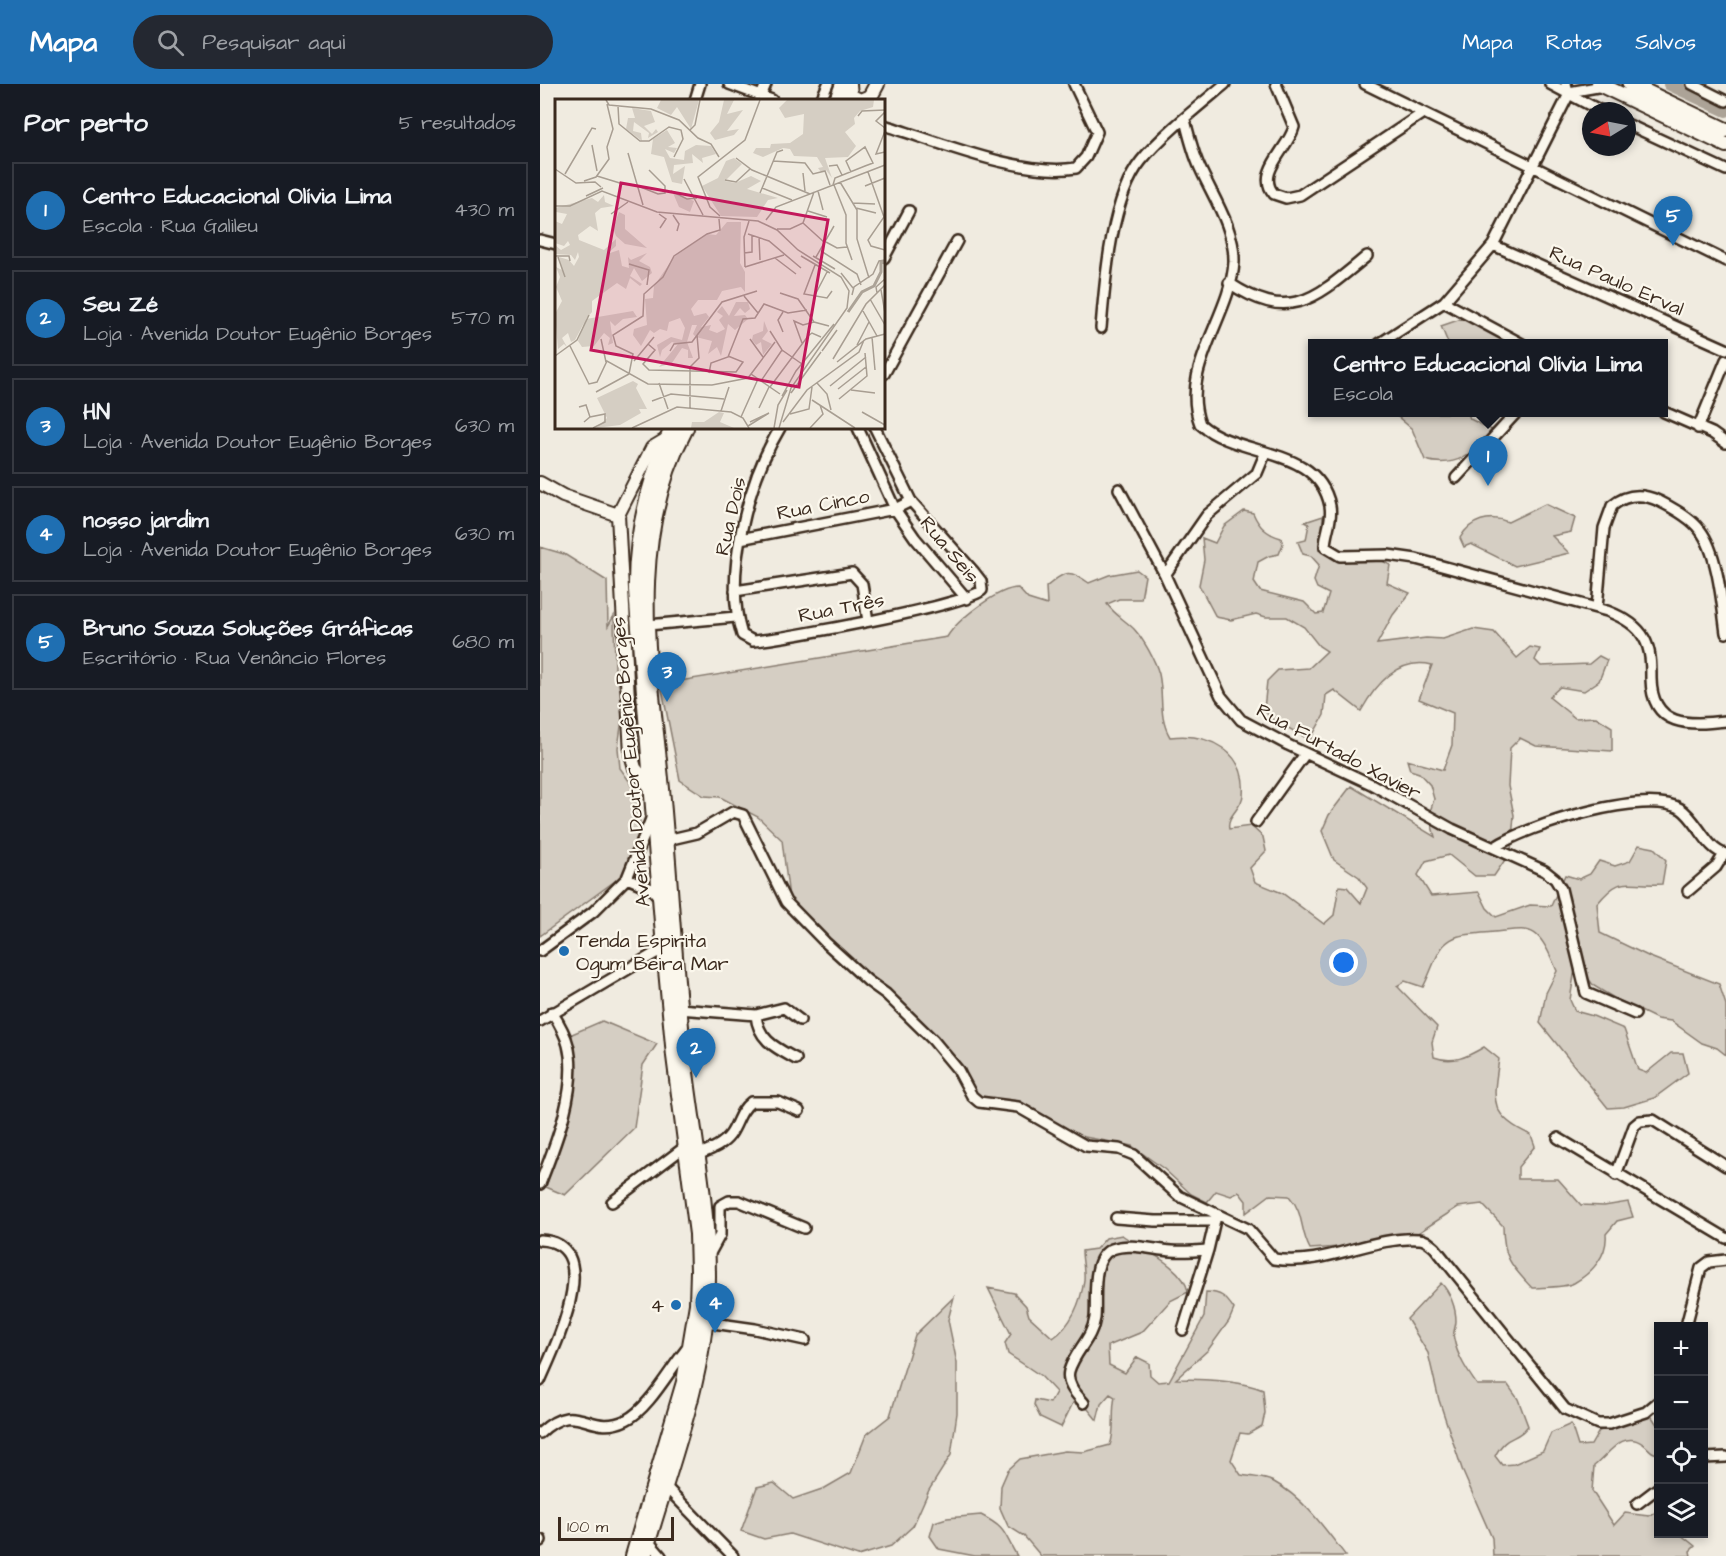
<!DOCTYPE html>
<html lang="pt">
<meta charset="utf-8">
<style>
body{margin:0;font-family:"Architects Daughter",sans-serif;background:#242831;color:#f1f3f6}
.controls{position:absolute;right:18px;bottom:18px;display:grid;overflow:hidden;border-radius:0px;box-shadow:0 3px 9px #0003}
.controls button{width:54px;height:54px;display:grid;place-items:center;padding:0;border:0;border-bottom:2px solid #363941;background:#171b24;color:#f1f3f6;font:30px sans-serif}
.compass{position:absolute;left:1042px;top:18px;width:54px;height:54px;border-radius:50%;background:#171b24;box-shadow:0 3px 9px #0003;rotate:260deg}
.scale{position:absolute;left:18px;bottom:15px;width:116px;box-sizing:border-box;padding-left:6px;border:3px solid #3b2a1e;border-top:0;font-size:16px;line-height:21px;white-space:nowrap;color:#3b2a1e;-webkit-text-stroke:4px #fbf7ec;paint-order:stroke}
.you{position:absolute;left:804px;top:879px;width:21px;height:21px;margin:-15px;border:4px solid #fff;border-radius:50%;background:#1a73e8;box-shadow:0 0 0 9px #1a73e833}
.badge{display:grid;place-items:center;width:39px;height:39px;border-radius:50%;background:#1f6fb2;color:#fff;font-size:20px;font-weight:700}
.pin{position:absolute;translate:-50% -50px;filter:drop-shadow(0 2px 3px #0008)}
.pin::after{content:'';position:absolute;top:32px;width:21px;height:18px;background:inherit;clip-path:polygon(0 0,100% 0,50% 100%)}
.popup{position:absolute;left:768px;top:255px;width:360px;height:78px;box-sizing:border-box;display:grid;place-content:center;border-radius:0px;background:#171b24;filter:drop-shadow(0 2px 4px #0005);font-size:20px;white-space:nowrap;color:#9ea1a6}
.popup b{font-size:22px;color:#f1f3f6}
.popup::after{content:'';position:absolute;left:50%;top:100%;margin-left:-12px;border:12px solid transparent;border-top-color:#171b24}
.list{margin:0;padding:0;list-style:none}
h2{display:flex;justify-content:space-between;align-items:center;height:78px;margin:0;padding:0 24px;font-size:26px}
h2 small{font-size:20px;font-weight:400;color:#9ea1a6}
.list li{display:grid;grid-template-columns:39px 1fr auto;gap:18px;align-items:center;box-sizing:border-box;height:96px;margin:0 12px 12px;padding:0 12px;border:2px solid #363941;border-radius:0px}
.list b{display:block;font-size:22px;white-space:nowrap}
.list p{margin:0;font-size:20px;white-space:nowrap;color:#9ea1a6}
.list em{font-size:20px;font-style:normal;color:#9ea1a6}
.icon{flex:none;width:33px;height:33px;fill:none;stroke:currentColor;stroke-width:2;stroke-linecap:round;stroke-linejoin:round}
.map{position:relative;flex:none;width:1186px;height:1472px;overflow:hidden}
header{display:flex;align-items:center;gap:36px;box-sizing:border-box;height:84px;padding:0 30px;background:#1f6fb2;color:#fff}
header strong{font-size:28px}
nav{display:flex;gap:33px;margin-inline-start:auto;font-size:21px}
.search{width:420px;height:54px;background:#242831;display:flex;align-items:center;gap:15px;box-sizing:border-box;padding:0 21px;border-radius:33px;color:#9ea1a6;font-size:22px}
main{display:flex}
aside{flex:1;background:#171b24}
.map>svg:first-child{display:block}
.green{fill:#d5cec3;stroke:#887c70;stroke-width:1.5}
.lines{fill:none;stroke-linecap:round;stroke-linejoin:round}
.river{stroke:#aca397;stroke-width:14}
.minor-casing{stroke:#3b2a1e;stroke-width:14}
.major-casing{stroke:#3b2a1e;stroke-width:16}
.highway-casing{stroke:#3b2a1e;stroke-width:18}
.minor{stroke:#fbf7ec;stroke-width:9}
.major{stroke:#fbf7ec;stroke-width:12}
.highway{stroke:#fbf7ec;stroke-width:14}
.poi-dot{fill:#1f6fb2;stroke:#fbf7ec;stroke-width:2}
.labels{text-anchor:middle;stroke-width:4.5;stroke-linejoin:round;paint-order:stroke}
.street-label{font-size:20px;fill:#3b2a1e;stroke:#fbf7ec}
.poi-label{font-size:20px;fill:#3b2a1e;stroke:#fbf7ec;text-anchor:start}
.inset-river{fill:none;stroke:#aca397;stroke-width:3}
.inset-road{fill:none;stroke:#a89e92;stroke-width:1.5}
.view{fill:#c2185b;fill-opacity:0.15;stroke:#c2185b;stroke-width:3}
.inset-edge{fill:none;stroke:#3b2a1e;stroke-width:3}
</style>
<header>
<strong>Mapa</strong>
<div class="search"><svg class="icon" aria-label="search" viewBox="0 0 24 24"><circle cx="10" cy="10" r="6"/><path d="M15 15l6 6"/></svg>Pesquisar aqui</div>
<nav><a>Mapa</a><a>Rotas</a><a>Salvos</a></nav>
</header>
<main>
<aside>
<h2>Por perto<small>5 resultados</small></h2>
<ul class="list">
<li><span class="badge">1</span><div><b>Centro Educacional Olívia Lima</b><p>Escola · Rua Galileu</p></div><em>430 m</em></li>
<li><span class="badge">2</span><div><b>Seu Zé</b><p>Loja · Avenida Doutor Eugênio Borges</p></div><em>570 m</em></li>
<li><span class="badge">3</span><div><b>HN</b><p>Loja · Avenida Doutor Eugênio Borges</p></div><em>630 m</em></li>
<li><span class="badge">4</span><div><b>nosso jardim</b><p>Loja · Avenida Doutor Eugênio Borges</p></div><em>630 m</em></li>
<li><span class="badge">5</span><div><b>Bruno Souza Soluções Gráficas</b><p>Escritório · Rua Venâncio Flores</p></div><em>680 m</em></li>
</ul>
</aside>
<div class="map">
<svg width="1186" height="1472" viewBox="0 0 1186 1472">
<rect width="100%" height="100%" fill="#f0ebe0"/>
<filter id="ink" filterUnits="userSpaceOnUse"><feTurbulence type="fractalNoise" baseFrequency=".0167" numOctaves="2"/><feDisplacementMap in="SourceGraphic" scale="12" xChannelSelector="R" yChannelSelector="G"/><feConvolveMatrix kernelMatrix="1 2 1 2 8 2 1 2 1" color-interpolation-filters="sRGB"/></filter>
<g filter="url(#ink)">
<path class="green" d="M924,234L970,259H908L901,242Z
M861,329H928L930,335L954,347C934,369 916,385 885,376L872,345L858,333Z
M1005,420L1035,434L1031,448L1012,452L1029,469L975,482L931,460L924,463L920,454C930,436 950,430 968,438Z
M704,427L713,429C719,443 727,450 741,454L743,460L739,470L729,472L718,478L714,498L720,507L764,518L776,530L783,529L789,510L777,504L774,497L779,481L771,472L763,470L758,458L766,456L769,440L765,438L783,432L782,449L794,469L830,470L850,481L847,499L870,509L853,531L837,560L886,554L903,555L933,545L954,548L977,574L990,563L1000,565L995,576L1001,582L1049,580L1059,572L1067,576L1059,597L1044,607L1020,603L1009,613L1035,634L1056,633L1072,643V667L996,662L980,654L970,664L968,702L974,731L971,767L954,792H935L909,771L886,777L878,791L891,812L939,808L947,824L956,833L990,821L1011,822L1025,791L1039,795L1050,790L1059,777L1075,782L1090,777L1099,761L1114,764L1126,776L1122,800C1087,803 1083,788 1057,820L1060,849L1110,873L1179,900L1186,921V971L1177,964L1162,959L1131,937L1117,935L1074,914L1054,902L1036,879L1030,916L1035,927L1053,932L1084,945L1098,986L1106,989L1131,969H1143L1148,989L1114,1014L1084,1023L1068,1024L1000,939L1006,909L1017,887C995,834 991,846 942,849C927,851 916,849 904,861C895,871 890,891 883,903L865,897L857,902L897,943L892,958L894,973C913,980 927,973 944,963L959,975C953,1016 948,1032 991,1051L995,1062L978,1083V1095H1018L1041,1121L1064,1122L1088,1118L1093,1133L1077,1137L1066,1150C1068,1171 1052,1189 1034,1199C1024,1204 1004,1203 992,1204C971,1182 963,1173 963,1142L942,1120L918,1123L878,1149L815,1162L770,1165C759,1145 765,1130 749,1112L730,1111L706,1129V1117L699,1108L691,1112L676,1107L667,1118L651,1110L624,1085L592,1062L529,1050L496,1029L445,1019L431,1005L425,985L375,933L298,867L249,814L242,756L218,733L180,713L164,712L140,696L121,600L407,553C417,536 458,504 478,504L488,515L507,521L506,503C524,488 528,484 549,499L569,491L597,486L605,492L601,515H579L567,520C575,531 585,536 594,545C604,556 615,576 619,590C624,613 618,633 630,653C669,648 707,668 703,711C702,725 686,731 689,745L711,742L723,753L726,767L710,784L715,798L742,809L784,840L794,831L799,802L807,803L821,819L827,804L819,793L794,776L782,747L789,731L811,702L895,753L889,731L894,715L890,701L879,689L870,686L867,676L903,686L912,661L913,629L879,615L892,581C859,573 836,600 821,627L794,606L786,611L784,631L770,656L730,634L724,625L727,597L738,586L769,584L787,567L779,562L764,543L747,533H726L716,530L691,536L676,533L659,501L664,476L662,454L675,459L684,442Z
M0,463L24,470L67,497L68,542L74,532L75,586L84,621L78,664L80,684L97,708L101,751L94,772L83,791L0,852Z
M62,937L117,960L103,981L94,1044L25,1111L6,1103L34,1005L32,950Z
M582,1151C602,1165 645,1183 648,1208L630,1217L602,1248L568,1262L569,1281L585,1289L597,1273L609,1279L610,1291L618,1298L629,1297L664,1233L666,1208C681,1208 686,1213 694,1225L689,1237L668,1266L636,1295C661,1295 700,1296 723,1306L725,1329L722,1342L708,1350L700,1349L691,1376L701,1391C711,1393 725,1393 734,1398C765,1415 785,1445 806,1472H501L484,1452L468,1442L460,1424L461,1402L468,1386L480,1375L525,1367L544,1368L570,1361C576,1347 571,1329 575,1313L570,1310L561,1320L557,1336L548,1325L533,1319L521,1343L500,1333L494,1321L495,1316L510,1319L516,1308L501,1292L468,1270L465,1259L471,1250L448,1204L474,1209L486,1222L489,1232L513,1254C531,1242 541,1218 544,1196C545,1187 542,1176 542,1167L556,1165L566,1154Z
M901,1199C910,1208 916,1224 916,1237C916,1243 912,1249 914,1255C917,1272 928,1288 937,1301H968L978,1315L988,1342C976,1358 967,1349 955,1372L962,1381L974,1380L1003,1367L1011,1349L1031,1340L1038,1362L1051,1361L1059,1347L1110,1330L1118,1342V1370C1110,1369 1110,1365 1103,1360C1083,1345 1069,1370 1054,1382L1052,1407L1074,1441L1085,1429L1109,1432L1118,1427V1450H1140L1155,1462L1150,1467L1151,1472H953L952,1454L923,1388L899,1316L888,1269L867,1235Z
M414,1213L408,1236L417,1279V1329L411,1371L389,1406L373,1442L351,1462L318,1472L250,1450L224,1455L201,1447L217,1403L234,1399L253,1415L285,1404L311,1389L326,1351L350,1332L375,1251Z
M441,1431C468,1445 463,1449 477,1472H435L399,1465L390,1452L394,1438L407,1434Z"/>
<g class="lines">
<path class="river" d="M1130,0L1186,26"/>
<g class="minor-casing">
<path id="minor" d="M189,0L232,16
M736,0L754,43C749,64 715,89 734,110L746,114L760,111L883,29
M825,0L1186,177
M1010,0L1061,27
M1152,0L1186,17
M1029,8L1063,2
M221,12L226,0
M155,16L160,0
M281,16L288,0
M645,36C649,52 653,69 660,84C673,113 695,145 694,178C691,232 639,285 660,340C698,374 778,361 790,422C793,436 785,449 785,463L800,472L848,471L876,475L1067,527C1080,532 1097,541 1104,554C1111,566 1111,581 1111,595C1112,644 1149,641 1186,637
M1087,40L1186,86
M344,41C396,57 482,93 536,84L546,73L557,48L534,0
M0,156L16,160
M953,161L1186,265
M344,174L369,127
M689,199C751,240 776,214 827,172
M904,218L982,260
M561,244C565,196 571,114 601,77C621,52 660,21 685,0
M839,260L904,218L953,161L1029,10L1026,0
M344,290L417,157
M1124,328L1172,349L1186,359
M240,344C208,397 183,491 202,551L213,557C243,555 427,521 442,506L441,497L434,488L371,417L335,344
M318,344L355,425L375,454L427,515
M1158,344L1186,276
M916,394L977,328
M579,405L625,491L681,612L701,636L748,661L831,700L912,745L1005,787L1015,795L1021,805L1046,909L1095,930
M200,455L355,425L371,417
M625,491L667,431L717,389L725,370
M195,507L312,489L322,500L328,537
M1057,524L1064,444L1072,422C1086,410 1102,409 1119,417C1133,424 1151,434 1160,446C1178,469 1182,520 1186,549
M108,541L196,533
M716,738L765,670
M127,756L157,749L193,728L203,731L246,818L285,858L328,897L346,910L393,956L418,986L432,1012L439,1018L478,1023L546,1062L579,1065L594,1071L639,1112L708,1145L734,1175C785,1183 830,1152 879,1155C886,1155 890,1160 895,1164L1025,1325L1058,1340H1069L1106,1328L1118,1318
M955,763C988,741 1106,704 1141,725C1157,735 1167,767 1186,770
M87,794L112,805L120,815
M1148,807L1176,783L1184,770
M0,867L53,828L87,794L111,735
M139,925L216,931L244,924L260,936
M216,931C218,956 236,964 256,975
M0,937L124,864
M1018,1054L1186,1154
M157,1071C169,1066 182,1062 190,1051C198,1040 199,1027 211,1018H238L259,1027
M1076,1091L1094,1042L1100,1037L1113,1036L1186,1082
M0,1100C15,1062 39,1003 28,961C25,949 19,939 12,928
M72,1118L146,1062
M576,1134L615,1137H675
M0,1156C67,1159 14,1264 0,1297
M169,1171L180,1151V1122L189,1117H199L264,1144
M166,1238L215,1245L265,1256
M1146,1242L1161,1184L1169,1178L1186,1176
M643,1246L668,1166L676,1132
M544,1319C536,1310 526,1300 529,1287C535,1267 552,1255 555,1234C557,1215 550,1174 572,1165C590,1158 613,1166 632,1167C644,1168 656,1167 668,1166
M0,1349C38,1313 48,1354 86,1336C109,1325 131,1283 149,1262
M1164,1374L1186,1373
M125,1402L193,1472
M1097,1420L1118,1404
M0,1457L1,1456
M108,1457L121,1472"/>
</g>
<g class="major-casing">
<path id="major" d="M0,399L23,412L78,431
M110,703L95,684L91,670L78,431L112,364L127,355"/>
</g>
<g class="highway-casing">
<path id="highway" d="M309,0L310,12L318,16
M1059,0L1186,61
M1090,0L1186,46
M297,16L303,0
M323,16L330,13L337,0
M93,1472L144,1298L157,1220L158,1187L157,1150L134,972L124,864L96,506C95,448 109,396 132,344
M104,1472C130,1379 168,1290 168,1192C168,1115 151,1040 143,963C134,877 130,791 122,705C110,582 85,458 146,344"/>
</g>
<use href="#minor" class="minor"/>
<use href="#major" class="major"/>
<use href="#highway" class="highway"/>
</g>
</g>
<g class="poi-dot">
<circle cx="24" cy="867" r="6"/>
<circle cx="136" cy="1221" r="6"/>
</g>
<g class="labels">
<g class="street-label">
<text transform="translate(1077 196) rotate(24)" y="7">Rua Paulo Erval</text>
<text transform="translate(283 420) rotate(-11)" y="7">Rua Cinco</text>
<text transform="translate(190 432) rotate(-77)" y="7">Rua Dois</text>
<text transform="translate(410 465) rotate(50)" y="7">Rua Seis</text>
<text transform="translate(301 523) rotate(-11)" y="7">Rua Três</text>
<text transform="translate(799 667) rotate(28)" y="7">Rua Furtado Xavier</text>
<text transform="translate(90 678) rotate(-95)" y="7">Avenida Doutor Eugênio Borges</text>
</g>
<g class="poi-label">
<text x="36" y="863">Tenda Espirita<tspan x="36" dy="23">Ogum Beira Mar</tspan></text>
<text x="124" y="1228" text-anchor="end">4</text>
</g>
</g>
<g transform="translate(15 15)">
<rect width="330" height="330" fill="#f0ebe0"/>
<path d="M106,1H144L136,30L122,8L116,16L102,9ZM169,1H179L172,15L188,11L172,32L184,30L179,36L160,41L155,34L164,23ZM232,1H319L318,8L305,12L299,19L300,25L290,33L301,47L293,58L270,59L277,79L271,71L266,73L263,69L268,68L262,58L239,57L235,50L228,49L208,58L198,54L201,49H215L216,45L235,44L248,35L249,15L230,19L224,9ZM77,9L96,12L100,23L89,27L97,35L101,30L103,33L93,39L94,34L79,23L78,32L86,34L87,42L71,30L73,19H80ZM112,31L120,44L113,48L122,49L119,54L110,50L115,59L129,61L130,52L141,46L156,47L161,55L147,59L148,64L137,55L138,64L119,66L118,75L130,67L127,85L117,83L109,58L96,55L98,40ZM179,59L187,65L170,82L180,84L196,77L206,82L192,90L223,99L213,101L202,118L166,117L147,87L163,79L171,62ZM118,94L139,102L135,113L124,108ZM49,96L50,103L59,107L46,109L40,114L43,132L35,127L23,136L24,141L49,151L61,140V147L52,155L64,151L67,167L74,169L73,158L76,161L92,154L84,162L95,168L97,174L87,182L79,169L75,177L87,185L85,187L75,179L71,190L62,184L37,202V213L31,220L78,212L82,218L68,220L60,227L55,222L58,244L53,246L55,239L49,234L39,247L27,248L23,242L29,224L20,241L16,243L13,234L7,239L12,248L9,245L3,250L0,215L7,202L1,188L5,178L1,168L7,171L4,158L14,161L19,167L24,158L23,153L20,161L16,156L0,155V146L6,151L15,146L13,142L9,147L0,144V122L7,125L12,115L1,113L0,109L37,99L43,103ZM64,113L70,116V130L92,149L70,145L61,137L58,129ZM172,123H186L185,164L190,173V193L186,188L167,192L162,201H143L136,210L139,217L151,214L154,218L146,228L156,226L154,231L162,234L170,230L164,221L168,217L162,213L167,207L174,217L181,203H193L195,210L190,214L185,209L179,217L190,216L193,220L180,231L173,225L166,257L162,248L153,255L157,242L141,238L138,235L142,226H137L132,243L138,259H133V251L127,249L117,264L104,268L123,245L117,243L107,251L105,258L102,246L116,238L127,241L130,229L125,219L114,223L112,232L105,230L99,234L95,231L86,247L78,236L79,230L92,226L90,200L98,199L99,187L119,158L152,135L161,136ZM209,222L213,232L207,240L217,245L208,256L206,243L201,246L197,241L198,236L208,232ZM78,282L83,285L81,289L92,310H84L86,314L65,326L41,329L52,319L42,299ZM164,313L169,314L165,323L179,329H136L137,323H149Z" fill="#d5cec3"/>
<path class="inset-river" d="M293,213L307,193L319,187L326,173V163L330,164"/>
<path class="inset-road" d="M51,1L54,6L96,10L124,21L143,39L156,45L164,58M63,7L64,25L85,42H94L114,28L126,31L128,40L119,58M330,13L321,22L330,29M303,17L307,12L330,11M135,31L140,26L145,1M330,32L321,55L330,53M37,46L42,72M73,54L88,106M181,59L197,71L255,95M218,62L250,64L258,75L270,72L275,86M274,67L282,66L287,76M0,70L21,84L40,83L46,88M313,73L329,118L313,141L316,147L330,151M248,74L250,92M10,75L37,29L41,30M42,77L68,85M129,80L148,116M170,81L181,83L195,70M29,82L41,78L54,60L52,48L58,30L52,5M285,83L302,111V140L314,179M278,86L280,79L310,67L318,64L310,48L291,62L296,73M279,86L291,116V144L297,161M83,87L103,95L110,94V87L94,71M310,87L330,79M207,89L237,101M116,92L132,100L142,99M263,92L268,111M205,94L222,53L228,51M31,97L48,89M298,104L320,105M0,107H15L47,92L102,113L203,122L222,131L243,151L286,178L294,192L292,209L236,289L224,329M301,109L321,114M253,112L272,118M56,115L73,103M104,115L111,120L105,129M118,116L124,125L122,132M165,117L155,108L143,78L190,41L205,1M211,121L221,108L330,66M248,124L270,144M222,130H235L248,124L259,93M193,135L214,142L246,169M204,138L205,161M271,143L282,149L292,148M266,152L302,175L306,186M189,154L197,153V136M0,157H14L15,162M246,157L275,174M258,157L280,170M3,158L10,178M261,158L279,127M220,159L241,175M74,165L94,171L92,186M260,166L249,195L272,199L277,192M190,168L189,138L194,122M190,168L229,156M286,174L298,189M326,191L330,214M225,194L243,200L259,223L274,227M322,194L321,188L330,180M260,196L272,173M297,196L299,188L318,175L324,162L330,161M189,197L203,214M315,200L330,226M308,212L322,237M228,213L223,221L228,233M215,232L227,251L247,265M317,238L320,271M46,240L51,263M195,240L208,258M247,244L239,222L248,226L259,223M93,245L100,251L88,265L94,271L181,273L188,263L173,257M302,246L314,223M15,247L34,285L42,283L52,262L93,285L157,286L193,279L220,243M115,252L119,245L137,243L167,203L202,192M267,252L282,231M0,257L22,241L34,216M278,260L311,205L330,186M79,262L99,238M282,263L311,240L330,235M154,274L156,264L173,258L188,220L200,219L209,205L233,214L252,211M74,275L78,255L61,247L58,236L88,217L89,195L108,178L119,157L152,135L165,131L164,120M196,275L225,295M206,282L227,251M104,284L113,310M262,284L272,295L276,311M275,287L311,258M215,288L253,237L257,234L266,238M283,290L311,268M296,291L320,294M41,293L74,275M236,294L266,253M227,297L241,272L279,225M284,300L312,277L310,254M257,301L300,329M97,302L116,295L169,300M24,308L31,306L35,318M135,309V268L144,259L142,236M204,309L214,288M166,312L174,288M307,313L330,326M235,315L254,310L257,288M186,318L203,280M29,323L35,318L50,315V323L38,329M195,323L214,314M228,323L252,291L304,253L309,241M193,327L214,314M77,329L122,308L176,313L188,319L194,329M219,329L223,306L232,291M255,329L268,315L265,306"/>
<path class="view" d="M66,84L273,121L244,288L36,251Z"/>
<rect width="330" height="330" class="inset-edge"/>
</g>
</svg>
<div class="controls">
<button>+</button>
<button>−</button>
<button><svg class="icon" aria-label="locate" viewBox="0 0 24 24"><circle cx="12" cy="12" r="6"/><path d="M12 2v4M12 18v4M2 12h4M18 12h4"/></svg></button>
<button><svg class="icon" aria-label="layers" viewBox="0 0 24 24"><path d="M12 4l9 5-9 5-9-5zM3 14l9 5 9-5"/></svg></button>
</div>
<svg class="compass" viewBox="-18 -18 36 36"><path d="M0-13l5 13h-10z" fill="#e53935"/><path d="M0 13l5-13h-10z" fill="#9ea1a6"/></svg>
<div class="scale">100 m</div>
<div class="you"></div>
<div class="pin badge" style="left:948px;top:402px">1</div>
<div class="popup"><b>Centro Educacional Olívia Lima</b>Escola</div>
<div class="pin badge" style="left:156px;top:994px">2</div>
<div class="pin badge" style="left:127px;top:618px">3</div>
<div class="pin badge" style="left:175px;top:1249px">4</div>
<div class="pin badge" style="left:1133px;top:162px">5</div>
</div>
</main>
